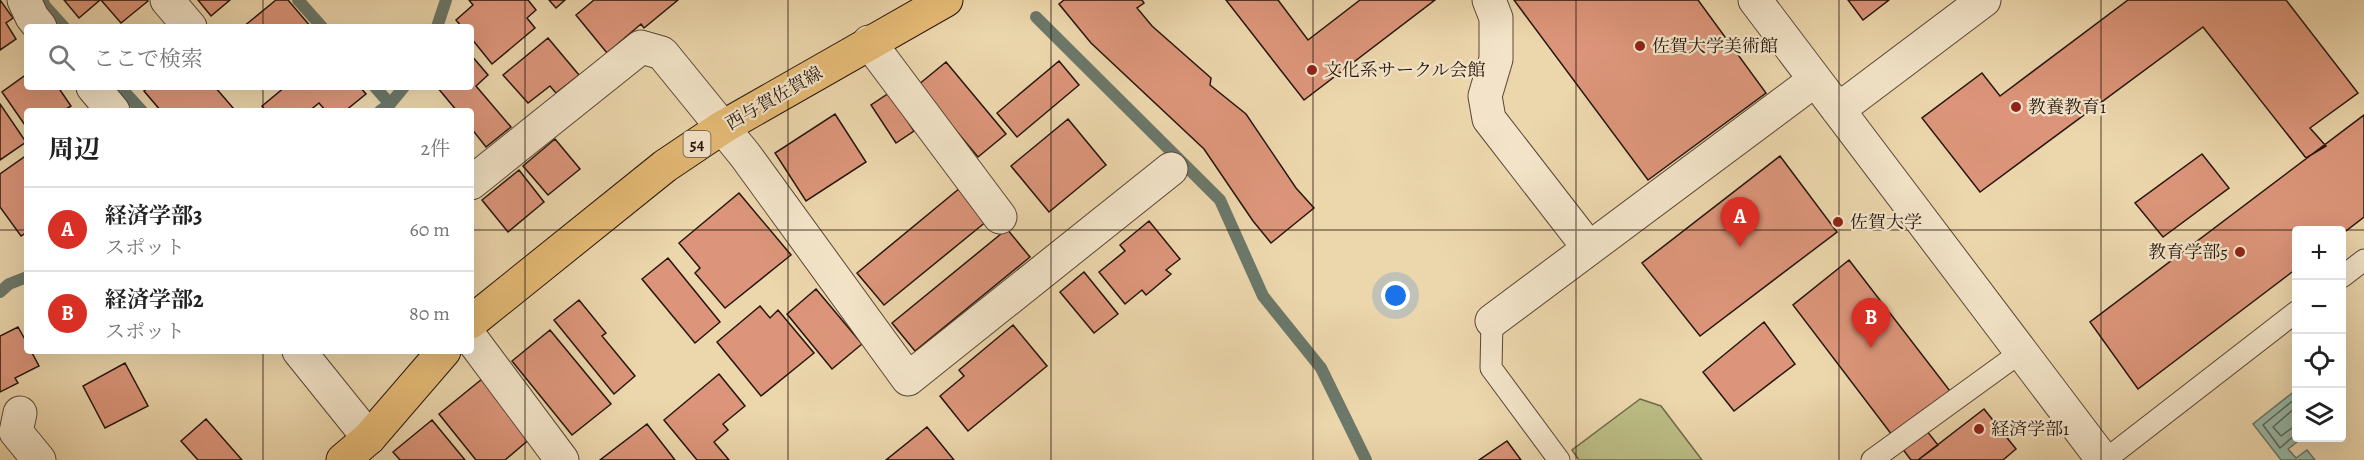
<!DOCTYPE html>
<html lang="ja">
<meta charset="utf-8">
<style>
body{margin:0;font-family:Alegreya,"Noto Serif JP",serif;background:#f6f6f6;color:#222}
.controls{position:absolute;right:18px;bottom:18px;display:grid;overflow:hidden;border-radius:6px;box-shadow:0 6px 24px #0002}
.controls button{width:54px;height:54px;display:grid;place-items:center;padding:0;border:0;border-bottom:2px solid #e0e0e0;background:#fff;color:#222;font:30px sans-serif}
.you{position:absolute;left:1396px;top:296px;width:21px;height:21px;margin:-15px;border:4px solid #fff;border-radius:50%;background:#1a73e8;box-shadow:0 0 0 9px #1a73e833}
.badge{display:grid;place-items:center;width:39px;height:39px;border-radius:50%;background:#d93025;color:#fff;font-size:20px;font-weight:700}
.pin{position:absolute;translate:-50% -50px;filter:drop-shadow(0 2px 3px #0008)}
.pin::after{content:'';position:absolute;top:32px;width:21px;height:18px;background:inherit;clip-path:polygon(0 0,100% 0,50% 100%)}
.list{margin:0;padding:0;list-style:none}
h2{display:flex;justify-content:space-between;align-items:center;height:78px;margin:0;padding:0 24px;font-size:26px}
h2 small{font-size:20px;font-weight:400;color:#767676}
.list li{display:grid;grid-template-columns:39px 1fr auto;gap:18px;align-items:center;box-sizing:border-box;height:84px;padding:0 24px;border-top:2px solid #e0e0e0}
.list b{display:block;font-size:22px;white-space:nowrap}
.list p{margin:0;font-size:20px;white-space:nowrap;color:#767676}
.list em{font-size:20px;font-style:normal;color:#767676}
.icon{flex:none;width:33px;height:33px;fill:none;stroke:currentColor;stroke-width:2;stroke-linecap:round;stroke-linejoin:round}
.map{position:relative;flex:none;width:2364px;height:460px;overflow:hidden}
.search{position:absolute;background:#fff;box-shadow:0 6px 24px #0002;left:24px;top:24px;width:450px;height:66px;display:flex;align-items:center;gap:15px;box-sizing:border-box;padding:0 21px;border-radius:6px;color:#767676;font-size:22px}
.panel{position:absolute;background:#fff;box-shadow:0 6px 24px #0002;left:24px;top:108px;width:450px;height:246px;border-radius:6px}
.map>svg:first-child{display:block}
.green{fill:#bcbd86;stroke:#716a4a;stroke-width:1.5}
.water{fill:#99b9a8;stroke:#6b786a;stroke-width:1.5}
.lines{fill:none;stroke-linecap:round;stroke-linejoin:round}
.shore{stroke:#60685a;stroke-width:1.5}
.stream{stroke:#6b786a;stroke-width:12}
.building{fill:#dc957a;stroke:#26160d;stroke-width:1.5}
.service-casing{stroke:#584635;stroke-width:23}
.minor-casing{stroke:#584635;stroke-width:35}
.primary-casing{stroke:#26160d;stroke-width:35}
.service{stroke:#f3e4c9;stroke-width:21}
.minor{stroke:#f3e4c9;stroke-width:33}
.primary{stroke:#e6bb76;stroke-width:33}
.grid{fill:none;stroke:#26160d;stroke-width:1.5;stroke-opacity:0.55}
.poi-dot{fill:#8f2418;stroke:#f3e4c9;stroke-width:2}
.labels{text-anchor:middle;stroke-width:4.5;stroke-linejoin:round;paint-order:stroke}
.shield{fill:#f3e4c9;stroke:#645445;stroke-width:1.5}
.shield-label{font-size:16px;font-weight:bold;fill:#26160d}
.poi-label{font-size:18px;fill:#26160d;stroke:#f3e4c9;text-anchor:start}
.street-label{font-size:18px;fill:#26160d;stroke:#f3e4c9}
</style>
<div class="map">
<svg width="2364" height="460" viewBox="0 0 2364 460">
<rect width="100%" height="100%" fill="#ecd6ac"/>
<filter id="stains"><feTurbulence type="fractalNoise" baseFrequency=".00333" numOctaves="4"/><feColorMatrix values="0 0 0 0 .2 0 0 0 0 .09 0 0 0 0 .02 0 0 0 .5 -.17"/></filter>
<radialGradient id="worn" r=".72"><stop offset=".6" stop-color="#630" stop-opacity="0"/><stop offset="1" stop-color="#630" stop-opacity=".3"/></radialGradient>
<path class="green" d="M1640,399L1661,406L1702,460H1579L1572,450Z"/>
<path class="water" d="M2296,390V438H2302L2288,449L2296,458L2307,450L2315,460H2281L2253,424Z"/>
<g class="lines">
<path class="shore" d="M2296,398L2263,425L2280,448L2296,434
M2296,407L2273,427L2281,436L2296,425"/>
<path class="stream" d="M42,0L45,6L64,27
M298,0L322,27
M1036,17L1220,200L1263,296L1321,368L1366,460
M437,27L446,0
M120,87L142,111
M375,87L390,104
M380,111L390,104L404,87
M0,292L9,284L27,277"/>
</g>
<path class="building" d="M0,0L13,18L6,23L16,39L0,50Z
M64,0H100L79,18Z
M101,0H147L148,1L121,23Z
M198,0H230L211,16Z
M276,0H288L311,27H243Z
M469,0H528L536,10L527,18L535,28L492,64L471,38V27H462L456,20L473,5Z
M549,0H565L556,8Z
M594,0H678L644,28L641,24L607,53L576,15Z
M1064,0H1142L1144,3L1137,8L1152,26L1211,78L1210,85L1246,114L1296,188L1314,208L1271,243L1253,221L1204,149L1091,43L1059,4Z
M1226,0H1278L1308,40L1360,0H1435L1304,100Z
M1514,0H1698L1766,93L1648,180Z
M1848,0H1889L1863,20Z
M2128,0H2286L2358,93L2310,128L2326,146L2306,158L2203,27L1980,192L1922,118L1982,73L2000,96Z
M548,38L579,75L556,93L550,86L528,103L503,75Z
M471,55L488,75L476,86L511,127L486,147L471,128V111H457L437,87H471Z
M1059,61L1079,85L1017,137L997,113Z
M946,62L1006,134L978,157L918,85Z
M27,74V87H58L71,106L63,111H27V128L2,92Z
M149,87H215L234,109L231,111H161L144,91Z
M285,87H360L366,94L345,111H326L319,103L309,111H266L262,106Z
M889,93L914,131L896,143L871,105Z
M0,104L26,142L0,160Z
M835,114L866,162L806,201L775,153Z
M2364,115V217L2342,234V231H2296V269L2138,389L2090,322Z
M1068,119L1106,165L1049,212L1011,166Z
M555,139L580,169L548,195L523,166Z
M2202,154L2229,188L2163,237L2135,203Z
M27,155V232L21,236L0,207V174Z
M1780,156L1837,232L1700,336L1642,263Z
M519,170L544,202L508,232L482,200Z
M960,188L987,221L884,305L857,273Z
M739,193L791,255L725,308L695,273L700,268L679,243Z
M1149,221L1180,259L1166,270L1171,274L1146,295L1142,290L1125,304L1099,272L1125,251L1120,245Z
M1007,229L1030,257L915,351L892,323Z
M668,258L720,322L695,343L642,279Z
M1849,260L1950,391L1915,416L1938,445L1918,460H1911L1793,305Z
M1084,272L1118,314L1094,333L1060,292Z
M816,289L862,344L832,369L787,314Z
M579,300L606,333L602,336L635,376L614,394L554,320Z
M760,306L770,318L778,310L814,353L761,396L717,342Z
M1764,322L1795,364L1734,411L1703,372Z
M1013,325L1047,366L968,431L940,396L964,376L959,370Z
M18,327L27,343V351H31L39,366L15,378L18,383L0,392V336Z
M550,330L611,404L572,435L512,361Z
M125,363L148,406L105,428L83,386Z
M719,374L745,406L723,424L728,430L714,442L729,460H697L664,420Z
M482,379L531,438L505,460H476L439,414Z
M1984,409L2016,449L2003,460H1918Z
M206,419L242,460H198L181,441Z
M432,420L465,460H400L393,452Z
M647,424L675,460H600Z
M927,427L954,460H886Z
M1507,441L1521,460H1479Z"/>
<g class="lines">
<g class="service-casing">
<path id="service" d="M2342,277L2364,260
M1492,321L1491,368L1559,460
M1872,460L2021,352
M2105,460L2296,312"/>
</g>
<g class="minor-casing">
<path id="minor" d="M24,0L32,17L40,27
M167,0L190,27
M1489,0L1496,18V59L1485,96L1489,119L1589,248
M1755,0L2103,460
M869,42L1000,217
M93,87L113,111
M1838,110L1984,0
M471,183L641,47L662,53L745,155L908,379L1171,169
M1492,321L1815,80
M471,338L562,460
M299,351L369,438
M20,413L16,432L39,460"/>
</g>
<g class="primary-casing">
<path id="primary" d="M471,322L665,166L723,127L946,0
M343,460L369,438L444,351"/>
</g>
<use href="#service" class="service"/>
<use href="#minor" class="minor"/>
<use href="#primary" class="primary"/>
</g>
<path class="grid" d="M263,0V27M525,0V460M788,0V460M1051,0V460M1313,0V460M1576,0V460M1839,0V460M2101,0V460M263,87V111M0,230H27M471,230H2364M263,351V460"/>
<g class="poi-dot">
<circle cx="1640" cy="46" r="6"/>
<circle cx="1312" cy="70" r="6"/>
<circle cx="2016" cy="107" r="6"/>
<circle cx="1838" cy="222" r="6"/>
<circle cx="2240" cy="252" r="6"/>
<circle cx="1979" cy="429" r="6"/>
</g>
<g class="labels">
<rect class="shield" x="683.5" y="131" width="27" height="26" rx="4.5"/>
<g class="shield-label">
<text x="697" y="150">54</text>
</g>
<g class="poi-label">
<text x="1652" y="52">佐賀大学美術館</text>
<text x="1324" y="76">文化系サークル会館</text>
<text x="2028" y="113">教養教育1</text>
<text x="1850" y="228">佐賀大学</text>
<text x="2228" y="258" text-anchor="end">教育学部5</text>
<text x="1991" y="435">経済学部1</text>
</g>
<g class="street-label">
<text transform="translate(774 98) rotate(-30)" y="6">西与賀佐賀線</text>
</g>
</g>
<rect width="100%" height="100%" filter="url(#stains)"/>
<rect width="100%" height="100%" fill="url(#worn)"/>
</svg>
<div class="controls">
<button>+</button>
<button>−</button>
<button><svg class="icon" aria-label="locate" viewBox="0 0 24 24"><circle cx="12" cy="12" r="6"/><path d="M12 2v4M12 18v4M2 12h4M18 12h4"/></svg></button>
<button><svg class="icon" aria-label="layers" viewBox="0 0 24 24"><path d="M12 4l9 5-9 5-9-5zM3 14l9 5 9-5"/></svg></button>
</div>
<div class="you"></div>
<div class="pin badge" style="left:1740px;top:247px">A</div>
<div class="pin badge" style="left:1871px;top:348px">B</div>
<div class="search"><svg class="icon" aria-label="search" viewBox="0 0 24 24"><circle cx="10" cy="10" r="6"/><path d="M15 15l6 6"/></svg>ここで検索</div>
<section class="panel">
<h2>周辺<small>2件</small></h2>
<ul class="list">
<li><span class="badge">A</span><div><b>経済学部3</b><p>スポット</p></div><em>60 m</em></li>
<li><span class="badge">B</span><div><b>経済学部2</b><p>スポット</p></div><em>80 m</em></li>
</ul>
</section>
</div>
